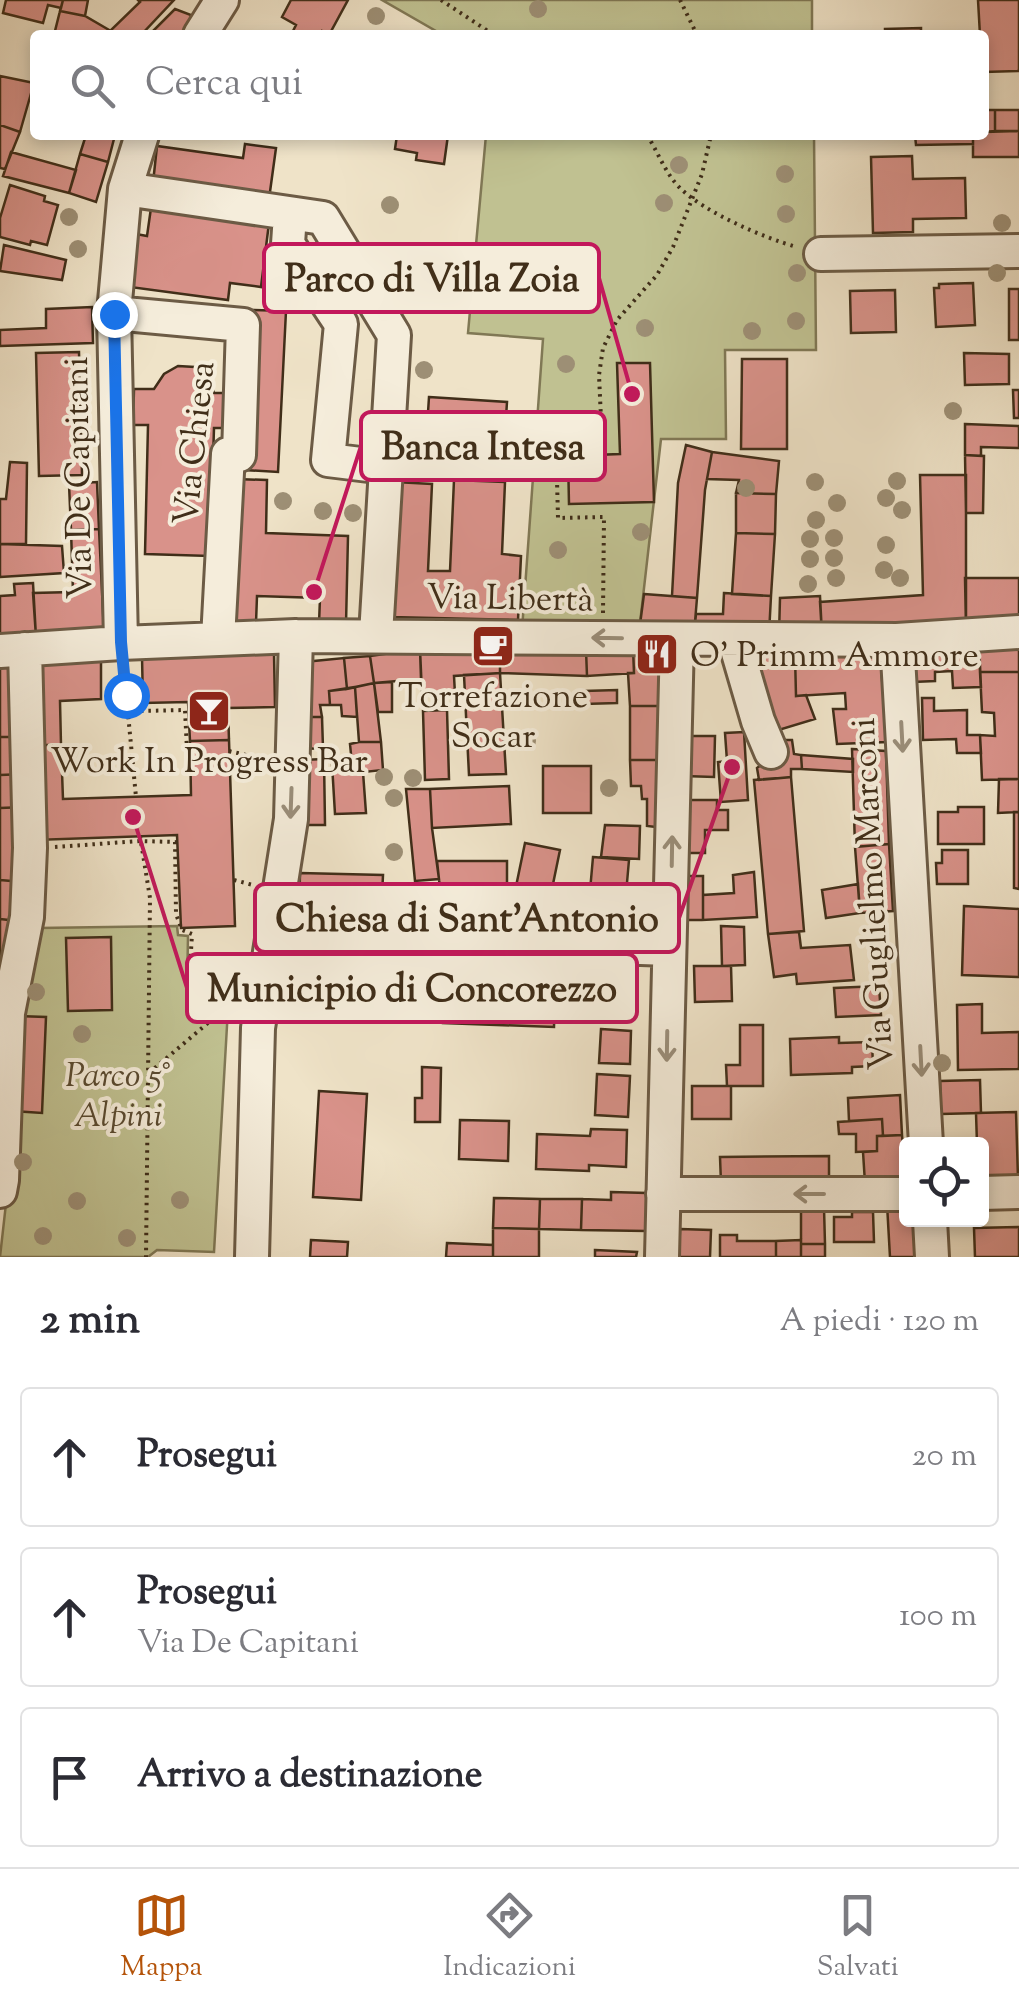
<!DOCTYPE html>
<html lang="it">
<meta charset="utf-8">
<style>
body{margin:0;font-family:"Sorts Mill Goudy",serif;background:#f7f7f7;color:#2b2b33}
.controls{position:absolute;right:30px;bottom:30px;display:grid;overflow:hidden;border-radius:10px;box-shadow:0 5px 15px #0003}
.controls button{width:90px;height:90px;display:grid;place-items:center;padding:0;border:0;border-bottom:2px solid #e1e1e2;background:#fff;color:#2b2b33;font:50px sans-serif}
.stop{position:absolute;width:30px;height:30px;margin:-22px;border:8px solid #1a73e8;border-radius:50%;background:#fff}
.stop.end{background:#1a73e8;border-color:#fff;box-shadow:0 2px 10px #0008}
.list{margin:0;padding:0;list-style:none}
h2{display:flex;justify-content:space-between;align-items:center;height:130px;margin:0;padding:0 40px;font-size:42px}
h2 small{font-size:32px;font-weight:400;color:#7c7c81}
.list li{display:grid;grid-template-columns:65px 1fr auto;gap:30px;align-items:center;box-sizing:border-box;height:140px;margin:0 20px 20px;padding:0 20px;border:2px solid #e1e1e2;border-radius:10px}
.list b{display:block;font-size:38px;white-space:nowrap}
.list p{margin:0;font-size:32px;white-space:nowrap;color:#7c7c81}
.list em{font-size:32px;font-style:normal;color:#7c7c81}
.icon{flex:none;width:55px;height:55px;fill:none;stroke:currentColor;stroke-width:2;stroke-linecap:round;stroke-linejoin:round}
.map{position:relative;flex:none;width:1019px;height:1257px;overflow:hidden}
.search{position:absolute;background:#fff;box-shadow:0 5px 15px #0003;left:30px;right:30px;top:30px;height:110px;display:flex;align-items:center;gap:25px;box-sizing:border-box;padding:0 35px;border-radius:10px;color:#7c7c81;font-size:38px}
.sheet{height:610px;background:#fff}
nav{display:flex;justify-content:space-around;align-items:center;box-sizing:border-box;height:140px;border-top:2px solid #e1e1e2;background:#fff;font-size:28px;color:#7c7c81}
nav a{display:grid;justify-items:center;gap:5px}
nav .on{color:#b45309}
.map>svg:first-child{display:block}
.green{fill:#c0c191;stroke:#807855;stroke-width:2.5}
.building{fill:#d9928a;stroke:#402e19;stroke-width:2.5}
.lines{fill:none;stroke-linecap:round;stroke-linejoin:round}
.minor-casing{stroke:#6c5b45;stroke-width:38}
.path{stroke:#402e19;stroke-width:4;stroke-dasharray:2.5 5;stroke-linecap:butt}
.minor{stroke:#f5eddb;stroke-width:32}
.tree{fill:#9d8f75}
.oneway{stroke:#9a8e7a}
.route{stroke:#1a73e8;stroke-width:12}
.labels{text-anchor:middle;stroke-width:8;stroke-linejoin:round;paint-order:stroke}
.street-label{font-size:35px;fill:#402e19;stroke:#f5eddb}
.poi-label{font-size:35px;fill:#402e19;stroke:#f5eddb}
.park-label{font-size:35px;font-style:italic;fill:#5a4b31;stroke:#f5eddb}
.leader{fill:none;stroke:#c2185b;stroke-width:4}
.callout-dot{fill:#c2185b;stroke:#f5eddb;stroke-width:4}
.callout{fill:#f5eddb;stroke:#c2185b;stroke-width:4}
.callout-label{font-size:38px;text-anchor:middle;font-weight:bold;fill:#402e19}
</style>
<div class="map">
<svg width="1019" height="1257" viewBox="0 0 1019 1257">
<rect width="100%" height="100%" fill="#efe3c8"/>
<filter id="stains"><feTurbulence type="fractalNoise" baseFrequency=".002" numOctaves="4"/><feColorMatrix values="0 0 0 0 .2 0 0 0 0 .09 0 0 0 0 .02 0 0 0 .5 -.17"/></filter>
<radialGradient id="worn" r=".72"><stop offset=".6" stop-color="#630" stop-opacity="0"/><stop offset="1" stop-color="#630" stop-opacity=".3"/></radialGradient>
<path class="green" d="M382,0H812V35H443Z
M486,135H814L816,350H725L726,439H661L639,632L522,630L543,339L468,333Z
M177,926L178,935L188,936L187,991H229L214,1252L157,1250L148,1257H0L9,1177L17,1008L39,928Z"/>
<path class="building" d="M6,0H63L61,8L48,5L43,23L3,13Z
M63,0H88L85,16L60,11Z
M138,0H174L141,35H118L111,30L140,2Z
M291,0H348L329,35L322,31L320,35H300L293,31L296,25L282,17Z
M978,0H1019V71L984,72V35H980Z
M175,9L191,15L190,23L181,35H149Z
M60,11L85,16L116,34L54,35Z
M921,28V35H885V29Z
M0,76L34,83L20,132L0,125Z
M984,110H995V131L984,132Z
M995,110H1019V131H995Z
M0,125L20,132L5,169L0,168Z
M1019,131V157H973V135H984V132Z
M86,135H115L108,162L80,154Z
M397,135H461V137L448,135L444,164L416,160L417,153L395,149Z
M915,135H973V144L916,145Z
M245,144L276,148L269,199L153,183L157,146L243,158Z
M11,152L76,170L69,193L3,176Z
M80,154L108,162L96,202L69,193Z
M912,156L913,179L965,178L966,218L913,219V232L873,233L871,157Z
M10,185L45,196L44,201L58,205L47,245L31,241L30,245L0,237V218Z
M151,208L269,223L261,287L230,283L228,300L130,287L136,234L147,236Z
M4,245L66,260L62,280L0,271Z
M973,283L975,325L936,327L934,288H939V284Z
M1009,289H1019V340H1009Z
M895,290L896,332L851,333L850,291Z
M92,307L93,343L0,346V330L46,328V309Z
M252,310L286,311L278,472L244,470Z
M79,352L82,475L39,476L36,353Z
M964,353L1009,354V384L965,385Z
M742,359H787V449H741Z
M617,363H650L654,502L569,504L568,456L620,454Z
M178,366L195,367L208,377L214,393H232L231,428H214L210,556L145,554L148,425H133L134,389H154L164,374Z
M1013,390H1019V418H1014Z
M429,397L507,402L503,464L425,459Z
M965,424L1019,426V448L981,447V456L965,455Z
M686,445L712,452L705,490L697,598L672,596L678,483Z
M712,452L779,461L776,494L736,493L739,480L707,479Z
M965,455L984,456L983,513H966Z
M10,462L27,463L26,544H0V499H6Z
M920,475H966V628L822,635L820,602L923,595Z
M235,479L267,480L266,533L348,536L346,624H319L320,598L257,596L256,623H231Z
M454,480L505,482L502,554L521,556L518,620L390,617L395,482L432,484L428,571H450Z
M97,482L99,529L71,530L69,484Z
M736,493L776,494L775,534L736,533Z
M99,529L104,633L36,637L33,593L73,592L71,530Z
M736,533L775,534L771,596L732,594Z
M0,544L62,546L64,573L0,577Z
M965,578H1019V626L966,628Z
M33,583L36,637L0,639V596L15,595L14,584Z
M724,593L771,596L769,634H694L696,614H723Z
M644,594L697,598L694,634L639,632Z
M820,596L822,635H779L780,598Z
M979,643H1019V672H980Z
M979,643L981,687L953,688L952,671L935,672V681L913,682L912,645Z
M666,647L668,706H630L628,673H634L633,648Z
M633,648L634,673L587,676L586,650Z
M420,649L421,679L374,683L370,656Z
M420,649H500V673L454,676L455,694H422Z
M500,649L586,650L587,676L500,673Z
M274,654L275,707L228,708L229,740L190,741L188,702L143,703L142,657Z
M765,654L795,655L796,696L806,695L815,719L772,732L752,676Z
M880,654L887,742L837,744L833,709H846L845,693L796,696L795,655Z
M370,656L374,683L347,689L344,658Z
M344,658L347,689L329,691L330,705H320L322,717H304V662Z
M101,660V699L60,701L61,745H32L30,662Z
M0,664H22L23,737H0Z
M980,672H1019V779L982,780L980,735L995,736L994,713L982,712Z
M500,673L506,774L469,775L464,675Z
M392,682V712H378L374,683Z
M374,683L381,742H359L355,687Z
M355,687L357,717L342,716L341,705H330L329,691Z
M617,690V703L584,704V691Z
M922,698H934V711L967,710V735H980L981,753H957L956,739L923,740Z
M630,706H668V760H630Z
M447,710L449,779L425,780L423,711Z
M304,717H322L323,748L305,749Z
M744,732L748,800L721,802L718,762L727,761L725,733Z
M684,736H715L714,777L684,776Z
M0,737H23L24,774L0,775Z
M229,740L235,926L181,928L177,835L35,840L32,745H61L63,799L191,795L190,741Z
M774,740H792L794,754L801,755L802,769H791V777L759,780L757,768L777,752Z
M359,742H381L383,770L363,772L366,813L335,814L332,764H352L350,744Z
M852,749L886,751L889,844L855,847Z
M801,755L853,759V772L802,769Z
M324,759L325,825H304L302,760Z
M630,760H668L665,828L647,826V799H642L641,786H631Z
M543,766H591V813H543Z
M24,774L25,807L0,808V775Z
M791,777L804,931L768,934L754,780Z
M999,779H1019V812L998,813Z
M509,786L511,824L432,828L430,789Z
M406,789H430L432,828L439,879L415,881Z
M682,800H717V810H728V830H705V853H683Z
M25,807L22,882L0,880V808Z
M958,807H984V844H938V812H958Z
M1014,812H1019V889L1014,888Z
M605,825L640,826L639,859L601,857Z
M525,843L560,850L546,918L530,915L533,901L514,896Z
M889,844L893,911L860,913L855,847Z
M942,850H968V884H937L936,863H942Z
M593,857L629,860L623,928L587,925Z
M437,861H507V916H443Z
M754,872L757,917L703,920V895L734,893L733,875Z
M300,873L383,875L381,918L299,915Z
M679,876H703V920H679Z
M0,880L22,882L18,921L0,919Z
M858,884L860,913L826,918L822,890Z
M964,906L1019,909V977L962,975Z
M0,919L18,921L0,971Z
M721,926L744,927L745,965L722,966Z
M799,932L801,948L850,945L854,980L797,984L796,974L774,977L768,934Z
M111,937L112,1010L68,1011L66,938Z
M694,966H731L732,1001L695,1002Z
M445,983L555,987L554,1027L443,1023Z
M879,986L881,1015L836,1017L834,988Z
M982,1004V1033L1019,1032V1069L958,1070L957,1005Z
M17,1016L46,1017L42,1113L13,1111Z
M740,1025H763V1086H727L726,1065H740Z
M601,1029L631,1031L630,1064L599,1063Z
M839,1037V1043L872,1042L873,1066L852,1067V1073L791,1075L790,1039Z
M422,1067L441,1068L440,1122H415V1098H422Z
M597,1074L630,1076L628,1117L595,1115Z
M980,1080L981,1113L941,1114L940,1081Z
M692,1086H731V1119H692Z
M319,1091L367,1094L361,1200L313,1197Z
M900,1095L902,1135L883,1136L882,1119L849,1121L848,1098Z
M1016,1112L1018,1179L982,1180V1144H977L976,1113Z
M882,1119L883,1136H877V1151L856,1152V1134H839L838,1122Z
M460,1120L509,1121L508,1161L459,1159Z
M591,1129L627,1130L626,1167L589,1165V1171L536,1169L537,1134L590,1136Z
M902,1135L905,1172L898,1181L865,1183L863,1152L877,1151V1136Z
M829,1156V1182L721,1183L720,1157Z
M611,1192L647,1193L646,1231L581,1230L582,1199L611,1200Z
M494,1198L540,1199L539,1229L493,1228Z
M540,1199H582L581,1230L539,1229Z
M887,1204L906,1205V1220H915L916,1257H890Z
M801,1208H824L825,1244H801Z
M852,1212H873L874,1242H834V1217H852Z
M1019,1227V1257H975L974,1228Z
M493,1228L539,1229V1257H493Z
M680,1229L711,1230L710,1257H679Z
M720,1235H737V1241H776V1257H720Z
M311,1240L348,1242L347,1257H310Z
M801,1240V1257H776V1241Z
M447,1243L493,1245V1257H446Z
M801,1244H825V1257H801Z
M595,1250L637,1252L636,1257H595Z"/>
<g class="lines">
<g class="minor-casing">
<path id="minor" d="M200,35L222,0
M125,189L323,218L394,335L376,635
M290,214L288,244L341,324L328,460L385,467
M821,254L1019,251
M114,313L243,325L239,455L228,454L218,639
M734,639L758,721L771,752
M897,640L926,1144
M121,643L114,313L125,189L142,135
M0,651L121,643L296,636L897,640L1019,632
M273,929L336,937L669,949
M0,1191L2,1180L8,1013L27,917L30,848L25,649
M982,1193L1019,1192
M663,1194H906
M930,1220L932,1257
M252,1257L258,1028L291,819L296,636
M662,1257L677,639"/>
</g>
<path class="path" d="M441,0L494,35
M680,0L697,35
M647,135C658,152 665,173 680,188C704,212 764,238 797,247
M603,613L604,517L558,518L556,443L602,441L599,375L603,348L617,320L657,275L673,247L702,174L711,135
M124,672L136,797
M126,695L139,711L185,710L187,750H190
M229,751L263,759
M140,836L150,898L146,1257
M55,847L140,841L175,842L176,914L182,930L192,934L190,968L193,984L217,1000L222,1011H232
M234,880L253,885
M149,1073L222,1011"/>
<use href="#minor" class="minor"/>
</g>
<g class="tree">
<circle cx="538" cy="9" r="9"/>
<circle cx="376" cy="16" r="9"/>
<circle cx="679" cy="165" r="9"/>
<circle cx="785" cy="174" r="9"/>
<circle cx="664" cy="203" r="9"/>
<circle cx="390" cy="205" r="9"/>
<circle cx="786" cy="214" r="9"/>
<circle cx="69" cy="217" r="9"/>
<circle cx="1002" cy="223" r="9"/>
<circle cx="78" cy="249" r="9"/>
<circle cx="797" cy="273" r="9"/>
<circle cx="997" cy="273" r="9"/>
<circle cx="447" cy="305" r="9"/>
<circle cx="796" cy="321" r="9"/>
<circle cx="645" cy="328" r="9"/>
<circle cx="752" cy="331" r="9"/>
<circle cx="566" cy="364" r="9"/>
<circle cx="424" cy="370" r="9"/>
<circle cx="953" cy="411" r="9"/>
<circle cx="897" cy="481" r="9"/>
<circle cx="815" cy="482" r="9"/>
<circle cx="746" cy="488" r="9"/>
<circle cx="886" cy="498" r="9"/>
<circle cx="283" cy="501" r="9"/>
<circle cx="837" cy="503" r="9"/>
<circle cx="902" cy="510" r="9"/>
<circle cx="323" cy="511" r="9"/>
<circle cx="353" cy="513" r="9"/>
<circle cx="816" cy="520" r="9"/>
<circle cx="641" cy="532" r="9"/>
<circle cx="834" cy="538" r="9"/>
<circle cx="810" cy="539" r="9"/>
<circle cx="886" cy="545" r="9"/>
<circle cx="558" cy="550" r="9"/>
<circle cx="834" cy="558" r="9"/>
<circle cx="810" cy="559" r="9"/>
<circle cx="884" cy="570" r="9"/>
<circle cx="836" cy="578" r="9"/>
<circle cx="900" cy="578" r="9"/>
<circle cx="808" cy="584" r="9"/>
<circle cx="527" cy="741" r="9"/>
<circle cx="384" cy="777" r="9"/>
<circle cx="413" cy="778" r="9"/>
<circle cx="609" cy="788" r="9"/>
<circle cx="394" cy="798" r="9"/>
<circle cx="394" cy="852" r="9"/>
<circle cx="36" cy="992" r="9"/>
<circle cx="82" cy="1034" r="9"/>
<circle cx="942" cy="1063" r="9"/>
<circle cx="108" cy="1122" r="9"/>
<circle cx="23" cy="1162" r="9"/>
<circle cx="180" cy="1200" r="9"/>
<circle cx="77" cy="1201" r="9"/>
<circle cx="43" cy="1236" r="9"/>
<circle cx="127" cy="1238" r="9"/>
</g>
<defs><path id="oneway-shaft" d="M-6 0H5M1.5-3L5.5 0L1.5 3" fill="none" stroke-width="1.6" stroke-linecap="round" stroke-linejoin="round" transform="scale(2.5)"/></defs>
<g class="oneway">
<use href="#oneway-shaft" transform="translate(607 638) rotate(-179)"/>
<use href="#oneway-shaft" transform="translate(902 737) rotate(87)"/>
<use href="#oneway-shaft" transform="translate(291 803) rotate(92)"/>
<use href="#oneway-shaft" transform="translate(672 851) rotate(-89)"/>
<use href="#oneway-shaft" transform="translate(667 1046) rotate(91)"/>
<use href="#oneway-shaft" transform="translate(921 1061) rotate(87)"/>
<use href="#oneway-shaft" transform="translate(809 1194) rotate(180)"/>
</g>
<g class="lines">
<path class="route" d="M114,314L121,642L126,695"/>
</g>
<defs>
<g id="cafe-square" transform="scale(2.25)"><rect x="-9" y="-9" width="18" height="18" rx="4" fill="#8f2418" stroke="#f5eddb"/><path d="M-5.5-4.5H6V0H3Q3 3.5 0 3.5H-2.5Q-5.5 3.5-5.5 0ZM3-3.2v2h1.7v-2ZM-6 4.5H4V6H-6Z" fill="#fff"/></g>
<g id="restaurant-square" transform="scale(2.25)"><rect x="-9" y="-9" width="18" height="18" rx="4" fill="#8f2418" stroke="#f5eddb"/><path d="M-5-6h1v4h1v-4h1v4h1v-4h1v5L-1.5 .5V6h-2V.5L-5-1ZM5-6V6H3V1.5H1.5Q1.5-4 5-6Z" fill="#fff"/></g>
<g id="bar-square" transform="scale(2.25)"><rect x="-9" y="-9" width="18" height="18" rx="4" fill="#8f2418" stroke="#f5eddb"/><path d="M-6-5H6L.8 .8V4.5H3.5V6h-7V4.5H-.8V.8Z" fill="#fff"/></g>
</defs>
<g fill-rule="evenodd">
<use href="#cafe-square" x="493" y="646"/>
<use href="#restaurant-square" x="657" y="654"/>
<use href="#bar-square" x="209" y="711"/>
</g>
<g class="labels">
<g class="street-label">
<text transform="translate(193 443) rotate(-84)" y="12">Via Chiesa</text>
<text transform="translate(77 478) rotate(-91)" y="12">Via De Capitani</text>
<text transform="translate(510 597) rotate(1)" y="12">Via Libertà</text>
<text transform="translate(871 894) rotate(-93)" y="12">Via Guglielmo Marconi</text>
</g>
<g class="poi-label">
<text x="690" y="666" text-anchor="start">O' Primm Ammore</text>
<text x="493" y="707">Torrefazione<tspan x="493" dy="40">Socar</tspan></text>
<text x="209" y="772">Work In Progress Bar</text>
</g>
<g class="park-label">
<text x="118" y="1086">Parco 5°<tspan x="118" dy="40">Alpini</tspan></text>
</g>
</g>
<path class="leader" d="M632 394L599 278M314 592L361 446M732 767L679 918M133 817L187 988"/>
<g class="callout-dot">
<circle cx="632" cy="394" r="10"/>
<circle cx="314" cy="592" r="10"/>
<circle cx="732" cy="767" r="10"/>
<circle cx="133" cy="817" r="10"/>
</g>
<g class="callout">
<rect x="264" y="244" width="335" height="68" rx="10"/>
<rect x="361" y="412" width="244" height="68" rx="10"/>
<rect x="255" y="884" width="424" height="68" rx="10"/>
<rect x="187" y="954" width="450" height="68" rx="10"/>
</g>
<g class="callout-label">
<text x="432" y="291">Parco di Villa Zoia</text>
<text x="483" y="459">Banca Intesa</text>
<text x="467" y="931">Chiesa di Sant'Antonio</text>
<text x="412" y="1001">Municipio di Concorezzo</text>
</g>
<rect width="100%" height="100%" filter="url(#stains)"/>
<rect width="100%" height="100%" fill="url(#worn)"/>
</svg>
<div class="controls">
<button><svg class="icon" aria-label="locate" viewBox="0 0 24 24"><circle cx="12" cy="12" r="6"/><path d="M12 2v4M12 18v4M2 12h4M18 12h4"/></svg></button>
</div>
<div class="stop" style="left:126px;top:695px"></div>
<div class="stop end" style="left:114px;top:314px"></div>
<div class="search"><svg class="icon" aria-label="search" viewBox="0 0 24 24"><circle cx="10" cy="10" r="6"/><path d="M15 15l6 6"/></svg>Cerca qui</div>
</div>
<section class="sheet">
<h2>2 min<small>A piedi · 120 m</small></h2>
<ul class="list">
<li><svg class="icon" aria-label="ahead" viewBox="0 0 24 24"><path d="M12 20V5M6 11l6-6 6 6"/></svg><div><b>Prosegui</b></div><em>20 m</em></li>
<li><svg class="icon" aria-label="ahead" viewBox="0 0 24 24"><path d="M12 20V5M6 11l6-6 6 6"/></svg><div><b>Prosegui</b><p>Via De Capitani</p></div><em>100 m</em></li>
<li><svg class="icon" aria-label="arrive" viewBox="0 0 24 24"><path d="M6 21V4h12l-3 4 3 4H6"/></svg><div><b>Arrivo a destinazione</b></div></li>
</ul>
</section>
<nav>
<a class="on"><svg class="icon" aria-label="map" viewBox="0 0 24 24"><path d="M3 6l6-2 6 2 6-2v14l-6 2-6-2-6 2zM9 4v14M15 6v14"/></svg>Mappa</a>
<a><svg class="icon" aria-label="directions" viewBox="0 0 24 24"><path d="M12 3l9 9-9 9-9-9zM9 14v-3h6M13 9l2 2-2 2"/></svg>Indicazioni</a>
<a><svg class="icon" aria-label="saved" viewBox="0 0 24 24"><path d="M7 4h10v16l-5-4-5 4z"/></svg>Salvati</a>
</nav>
